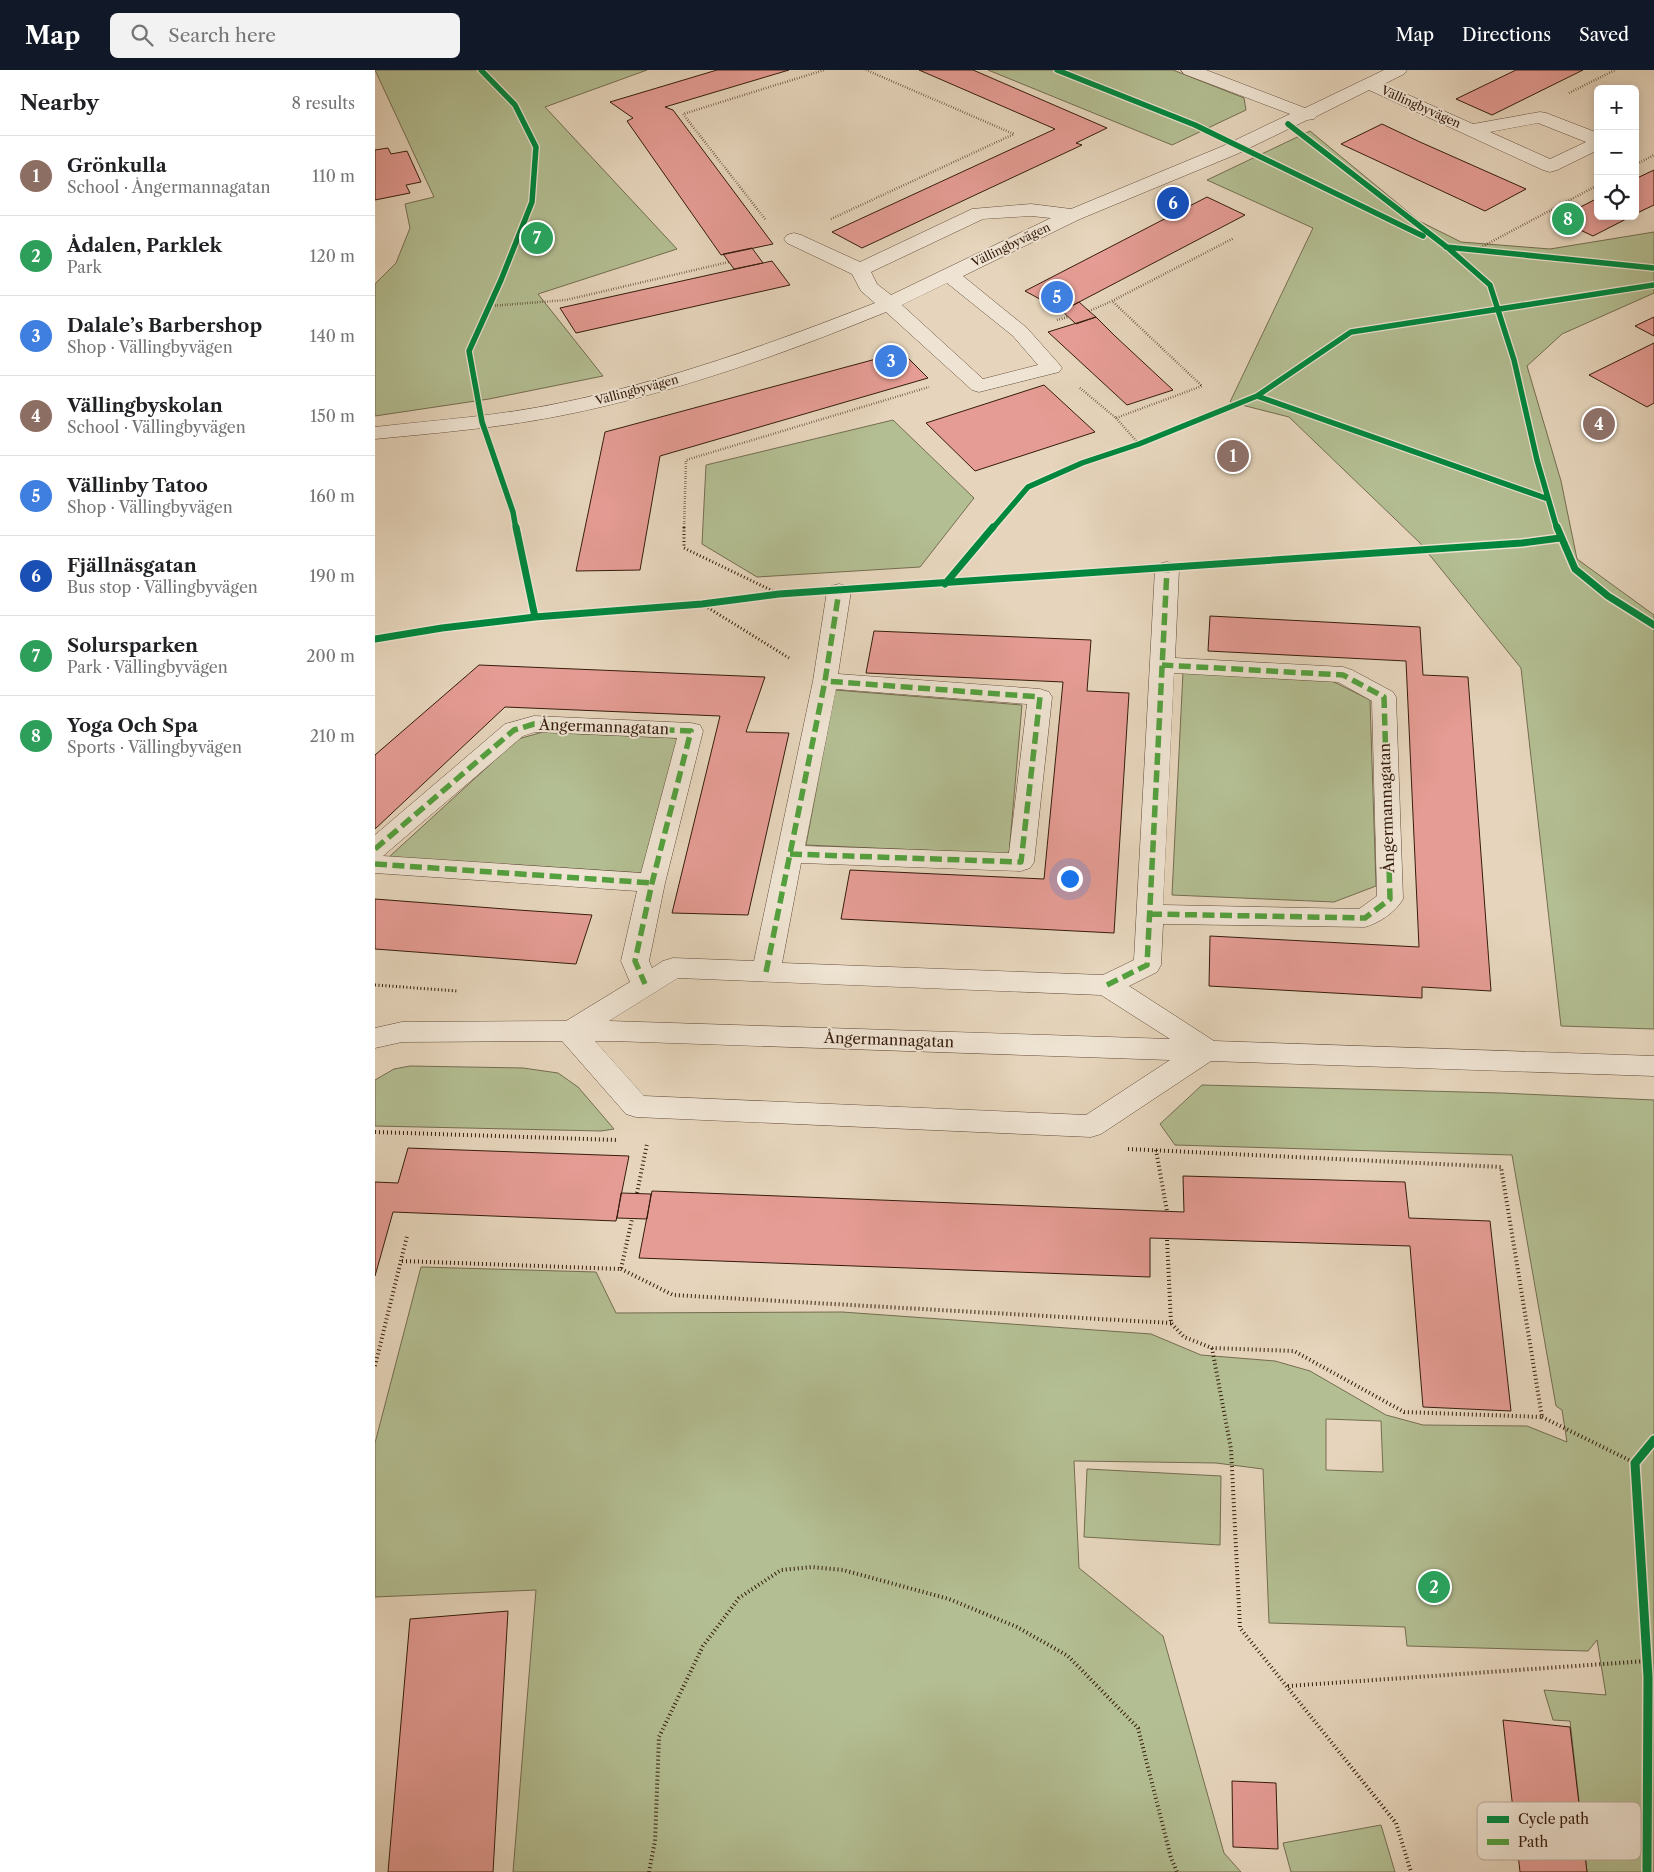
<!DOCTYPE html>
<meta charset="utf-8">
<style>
body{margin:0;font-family:"Libre Caslon Text",serif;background:#f2f2f2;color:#202124}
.controls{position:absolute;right:15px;top:15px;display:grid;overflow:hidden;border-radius:8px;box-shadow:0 2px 12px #0003}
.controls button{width:45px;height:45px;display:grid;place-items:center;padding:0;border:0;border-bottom:1px solid #e0e0e0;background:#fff;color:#202124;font:25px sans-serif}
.you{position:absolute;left:694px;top:808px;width:18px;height:18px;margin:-12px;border:4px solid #fff;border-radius:50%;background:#1a73e8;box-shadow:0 0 0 8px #1a73e833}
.badge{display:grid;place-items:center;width:32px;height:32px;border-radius:50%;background:#111827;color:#fff;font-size:16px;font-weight:700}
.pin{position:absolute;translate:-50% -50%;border:2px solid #fff;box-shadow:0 1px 5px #0006}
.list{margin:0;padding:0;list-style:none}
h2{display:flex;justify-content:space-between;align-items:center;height:65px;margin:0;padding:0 20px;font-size:21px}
h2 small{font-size:16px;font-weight:400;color:#757577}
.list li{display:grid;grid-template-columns:32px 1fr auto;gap:15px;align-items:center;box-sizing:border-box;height:80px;padding:0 20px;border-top:1px solid #e0e0e0}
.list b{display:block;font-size:19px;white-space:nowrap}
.list p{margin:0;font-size:16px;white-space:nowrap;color:#757577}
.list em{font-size:16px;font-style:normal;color:#757577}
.icon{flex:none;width:28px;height:28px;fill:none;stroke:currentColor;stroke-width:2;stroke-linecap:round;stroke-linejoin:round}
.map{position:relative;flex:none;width:1279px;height:1802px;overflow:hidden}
header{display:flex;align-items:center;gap:30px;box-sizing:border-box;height:70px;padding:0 25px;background:#111827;color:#fff}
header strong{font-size:24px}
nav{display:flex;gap:28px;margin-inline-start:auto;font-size:18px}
.search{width:350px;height:45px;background:#f2f2f2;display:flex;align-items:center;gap:12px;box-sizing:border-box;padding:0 18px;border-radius:8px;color:#757577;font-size:19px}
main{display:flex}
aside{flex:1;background:#fff}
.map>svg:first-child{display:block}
.green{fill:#b3be92;stroke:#746d50;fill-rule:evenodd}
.building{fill:#e59c94;stroke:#361c0d}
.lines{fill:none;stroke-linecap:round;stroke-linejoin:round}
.minor-casing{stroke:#624a39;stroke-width:1}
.path-far2{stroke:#361c0d;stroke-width:2.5;stroke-dasharray:0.5 2;stroke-linecap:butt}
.path-far1{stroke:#361c0d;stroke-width:3;stroke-dasharray:1 2.5;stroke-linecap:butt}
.path{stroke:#361c0d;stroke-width:4;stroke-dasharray:1 3;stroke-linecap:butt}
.minor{fill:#efe4d3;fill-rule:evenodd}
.quiet{stroke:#53a13e;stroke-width:5.5;stroke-dasharray:12 5.5;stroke-linecap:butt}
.cycleway-far2-casing{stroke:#efe4d3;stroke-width:8}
.cycleway-far1-casing{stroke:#efe4d3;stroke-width:10}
.cycleway-casing{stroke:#efe4d3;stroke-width:12}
.cycleway-far2{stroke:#00873e;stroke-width:5.5}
.cycleway-far1{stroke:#00873e;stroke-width:7}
.cycleway{stroke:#00873e;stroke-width:9}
.labels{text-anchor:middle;stroke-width:4;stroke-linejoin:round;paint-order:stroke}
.far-street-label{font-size:12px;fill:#361c0d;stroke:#efe4d3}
.street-label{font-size:15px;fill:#361c0d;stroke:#efe4d3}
.key{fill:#efe4d3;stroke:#b8a898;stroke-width:1}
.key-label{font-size:14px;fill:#361c0d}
</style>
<header>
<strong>Map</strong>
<div class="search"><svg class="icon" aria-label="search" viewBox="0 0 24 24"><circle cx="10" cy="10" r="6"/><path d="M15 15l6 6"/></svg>Search here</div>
<nav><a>Map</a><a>Directions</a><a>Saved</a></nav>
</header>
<main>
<aside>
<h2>Nearby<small>8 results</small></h2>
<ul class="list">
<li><span class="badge" style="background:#8d6e63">1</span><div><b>Grönkulla</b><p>School · Ångermannagatan</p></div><em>110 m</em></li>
<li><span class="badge" style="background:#2e9e5b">2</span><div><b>Ådalen, Parklek</b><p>Park</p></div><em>120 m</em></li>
<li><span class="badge" style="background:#3f7fe0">3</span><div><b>Dalale’s Barbershop</b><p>Shop · Vällingbyvägen</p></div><em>140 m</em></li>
<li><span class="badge" style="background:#8d6e63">4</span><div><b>Vällingbyskolan</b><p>School · Vällingbyvägen</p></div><em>150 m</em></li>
<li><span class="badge" style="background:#3f7fe0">5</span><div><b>Vällinby Tatoo</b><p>Shop · Vällingbyvägen</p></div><em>160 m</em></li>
<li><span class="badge" style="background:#1a4fb4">6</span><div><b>Fjällnäsgatan</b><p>Bus stop · Vällingbyvägen</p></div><em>190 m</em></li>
<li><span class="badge" style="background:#2e9e5b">7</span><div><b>Solursparken</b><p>Park · Vällingbyvägen</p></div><em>200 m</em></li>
<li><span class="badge" style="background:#2e9e5b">8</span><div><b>Yoga Och Spa</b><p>Sports · Vällingbyvägen</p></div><em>210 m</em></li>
</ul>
</aside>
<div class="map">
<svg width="1279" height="1802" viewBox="0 0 1279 1802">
<rect width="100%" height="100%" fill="#e6d5bc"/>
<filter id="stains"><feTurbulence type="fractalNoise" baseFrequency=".004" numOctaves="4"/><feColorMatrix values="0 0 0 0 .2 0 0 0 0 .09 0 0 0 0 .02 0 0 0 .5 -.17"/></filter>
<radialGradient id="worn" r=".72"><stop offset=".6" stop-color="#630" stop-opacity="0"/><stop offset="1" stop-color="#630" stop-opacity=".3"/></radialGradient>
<path class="green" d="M0,0H272L170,37L302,179L163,224L228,306L114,329L0,346V214L21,193L35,158L30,134L59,127Z
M613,0H798L869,28L871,40L797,75Z
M935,61L1044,151L1086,172L1175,179L1279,162V223L1187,264L1152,296L1186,411L1202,489L1279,545V959L1186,956L1146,598L1045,473L914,347L855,332L938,158L832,110Z
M518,350L599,428L545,497L382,507L327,474L331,395Z
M808,602L955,610L995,630L1001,816L959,832L797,825Z
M460,620L647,635L634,784L431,775Z
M168,662L303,668L267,803L14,787L143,669Z
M35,996L148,998L183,1003L203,1017L239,1059L226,1061L0,1056V1010L19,999Z
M827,1015L1126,1023L1279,1030V1802H1212L1195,1651L1178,1650L1169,1620L1231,1625L1222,1570L1213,1581L1032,1576L1030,1557L894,1553L888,1399L841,1393L699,1391L704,1498L788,1566L849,1783L866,1802H138L161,1520L0,1527V1373L46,1197L221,1202L241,1243L467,1242L776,1264L826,1285L900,1291L935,1301L1011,1345L1048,1355L1152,1356L1192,1372L1187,1340L1181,1336L1137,1085L800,1075L785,1054ZM951,1349L1006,1351L1008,1402L951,1400Z
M712,1399L846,1406L845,1475L709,1467Z
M1006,1755L1020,1802H916L908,1773Z"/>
<path class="building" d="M342,0H414L290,37L298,40L398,174L346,185L252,51L258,48L235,32Z
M544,0H598L732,58L701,73L707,75L487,178L457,162L680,59Z
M1141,0H1208L1117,45L1081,29Z
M1007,54L1045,72L1151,119L1110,141L966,74Z
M13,78L16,84L32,81L46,112L31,115L35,123L0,130V80Z
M1279,100V135L1260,144V109Z
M832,127L870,145L687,241L650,221Z
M1223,128V146H1257L1218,166L1182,149Z
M377,178L388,193L359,199L348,184Z
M397,191L415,215L201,263L185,238Z
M704,232L714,241L721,247L701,254L687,241Z
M721,247L740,266L798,320L752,335L673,262Z
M1279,247V266L1260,256Z
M1279,273V333L1272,337L1214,305Z
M527,282L553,308L285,386L265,500L201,501L230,362Z
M669,315L720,362L600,401L551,353Z
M835,546L1045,557L1048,605L1093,607L1116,921L1047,917V928L834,916L835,866L1044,877L1031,591L833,581Z
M499,561L716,570L712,621L754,623L739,863L466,849L475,800L669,809L688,612L491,603Z
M104,595L390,607L371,662L414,663L373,845L297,843L345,646L130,637L0,759V685Z
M0,829L143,840L217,845L201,894L0,879Z
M33,1078L86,1080L254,1086L241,1151L18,1142L0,1206V1112L23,1113Z
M808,1106L1030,1112L1034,1148L1115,1151L1136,1341L1048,1337L1035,1176L775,1168V1207L264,1188L277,1121L809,1142Z
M246,1123L276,1124L272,1149L242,1148Z
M133,1541L118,1802H13L35,1549Z
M1128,1650L1195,1657L1212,1802H1145Z
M857,1711L901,1713L903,1779L858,1777Z"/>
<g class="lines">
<g class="minor-casing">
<path id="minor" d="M806,0H831L930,38L1009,0H1032L1029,4L1009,14L1098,54L1165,42L1171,43L1223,63V80L1182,100L1175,102L1168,100L994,20L942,46L939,49L932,50L862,84L705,149L588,206L652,258L684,294L687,298L684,302L604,322L597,320L511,242C406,285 296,324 184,346C123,358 61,363 0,369V357C62,350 124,346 185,333C293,311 398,273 500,233L486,221L477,204L412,173L409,169L412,165L419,163L426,165L485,192L597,139L656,134L696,139L848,76L915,44L809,4ZM1163,53L1211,72L1175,89L1115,62ZM656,146L676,148L516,225L502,214L496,202L608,149ZM572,213L638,266L663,295L608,309L527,235Z
M792,492L800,494L804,499L800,588L968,597L977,600L1018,622L1021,627L1028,829C1021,842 1004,853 990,857L788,854L786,895L782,902L754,916L839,971L1279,986V1006L836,991L726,1064L716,1067L261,1047L251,1044L187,971L27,972L0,978V958L27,952L191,951L255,912L246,891L262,821L0,803V765L130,654L159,646L316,653L325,655L328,661L290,813L274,891L277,898L288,891L298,888L379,891L438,611L452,521L456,516L464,514L472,516L476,521L463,604L665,619L674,622L677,627L659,792L655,798L646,801L426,793L407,893L728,905L759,890L780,499L784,494ZM799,603L963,612L997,631L1002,826L984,839L788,835ZM461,619L652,634L634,783L430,776ZM160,662L302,668L266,803L8,786L148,666ZM303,908L726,925L795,969L234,951ZM220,971H238L795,990L711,1045L269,1026Z"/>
</g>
<path class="path-far2" d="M1194,23L1240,0
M1260,95L1279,85
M390,149L308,44L449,0
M456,149L639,64L491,0
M1099,181L1223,115
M115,236L191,230L354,192
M714,241L737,231
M682,250L693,247
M705,318L741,348L827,316L737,231L859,168
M741,348L764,374
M309,459L311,390L554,317"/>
<path class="path-far1" d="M309,457V478L404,524
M327,534L414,588
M0,915L82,921"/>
<path class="path" d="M0,1062L242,1070
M753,1079L1126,1097L1167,1347L1029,1342L919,1281L837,1278L809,1267L796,1253L792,1169
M781,1080L792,1141
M262,1123L272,1074
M27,1191L246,1199L257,1149
M246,1199L298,1225L796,1253
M837,1278L856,1379L865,1558L1021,1753L1036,1802
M0,1296L32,1166
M1167,1347L1260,1393
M913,1616L1272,1591
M274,1802L280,1771L284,1667L328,1576L364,1528L406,1500L437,1497L468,1500L574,1529L642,1557L693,1586L763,1658L796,1788L802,1802"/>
<use href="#minor" class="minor"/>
<path class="quiet" d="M0,779L139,660L159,654L316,661L277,813L260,891L270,914
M415,784L646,792L665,627L450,611
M0,794L277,813
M775,844L990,848L1015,829L1009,627L968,605L787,595
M391,902L450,611L464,521
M732,915L772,895L792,499"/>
<g class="cycleway-far2-casing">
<path id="cycleway-far2" d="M106,0L140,35L161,77L157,132L126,210L94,281L107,352L138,442L141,459
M682,0L820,55L1048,166
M913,54L1073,178L1115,215L1139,290L1162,390L1182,459
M1071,177L1279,198
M882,326L1173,429
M617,459L653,417L707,393L764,374L882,326L976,262L1279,215"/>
</g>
<g class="cycleway-far1-casing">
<path id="cycleway-far1" d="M141,457L160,547
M1182,457L1200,499L1233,526L1279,555
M570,514L618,457
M0,569L67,558L160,547L327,534L404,524L1147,473L1185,468"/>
</g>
<g class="cycleway-casing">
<path id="cycleway" d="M1272,1802L1273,1607L1260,1393L1279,1370"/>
</g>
<use href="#cycleway-far2" class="cycleway-far2"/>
<use href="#cycleway-far1" class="cycleway-far1"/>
<use href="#cycleway" class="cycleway"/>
</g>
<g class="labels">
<g class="far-street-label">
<text transform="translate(1046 37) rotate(24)" y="4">Vällingbyvägen</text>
<text transform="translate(636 175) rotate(-26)" y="4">Vällingbyvägen</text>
<text transform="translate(262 320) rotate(-15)" y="4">Vällingbyvägen</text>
</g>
<g class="street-label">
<text transform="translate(229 657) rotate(2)" y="5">Ångermannagatan</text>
<text transform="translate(1012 738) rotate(-92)" y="5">Ångermannagatan</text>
<text transform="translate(514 970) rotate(2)" y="5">Ångermannagatan</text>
</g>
</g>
<rect x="1102" y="1732" width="164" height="58" rx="8" class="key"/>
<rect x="1112" y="1746" width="22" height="7" fill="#00873e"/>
<rect x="1112" y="1769" width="22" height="6" fill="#53a13e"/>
<g class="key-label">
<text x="1143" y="1754">Cycle path</text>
<text x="1143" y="1777">Path</text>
</g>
<rect width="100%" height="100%" filter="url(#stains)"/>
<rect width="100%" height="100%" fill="url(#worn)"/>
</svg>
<div class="controls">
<button>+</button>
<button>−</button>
<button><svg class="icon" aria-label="locate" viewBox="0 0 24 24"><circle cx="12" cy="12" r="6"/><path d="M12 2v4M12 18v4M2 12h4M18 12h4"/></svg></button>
</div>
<div class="you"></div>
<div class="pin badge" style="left:858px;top:386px;background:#8d6e63">1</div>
<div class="pin badge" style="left:1059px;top:1517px;background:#2e9e5b">2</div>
<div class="pin badge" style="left:516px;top:291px;background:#3f7fe0">3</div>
<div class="pin badge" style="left:1224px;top:354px;background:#8d6e63">4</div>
<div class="pin badge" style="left:682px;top:227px;background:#3f7fe0">5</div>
<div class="pin badge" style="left:798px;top:133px;background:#1a4fb4">6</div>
<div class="pin badge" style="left:162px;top:168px;background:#2e9e5b">7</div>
<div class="pin badge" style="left:1193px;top:149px;background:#2e9e5b">8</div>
</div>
</main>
